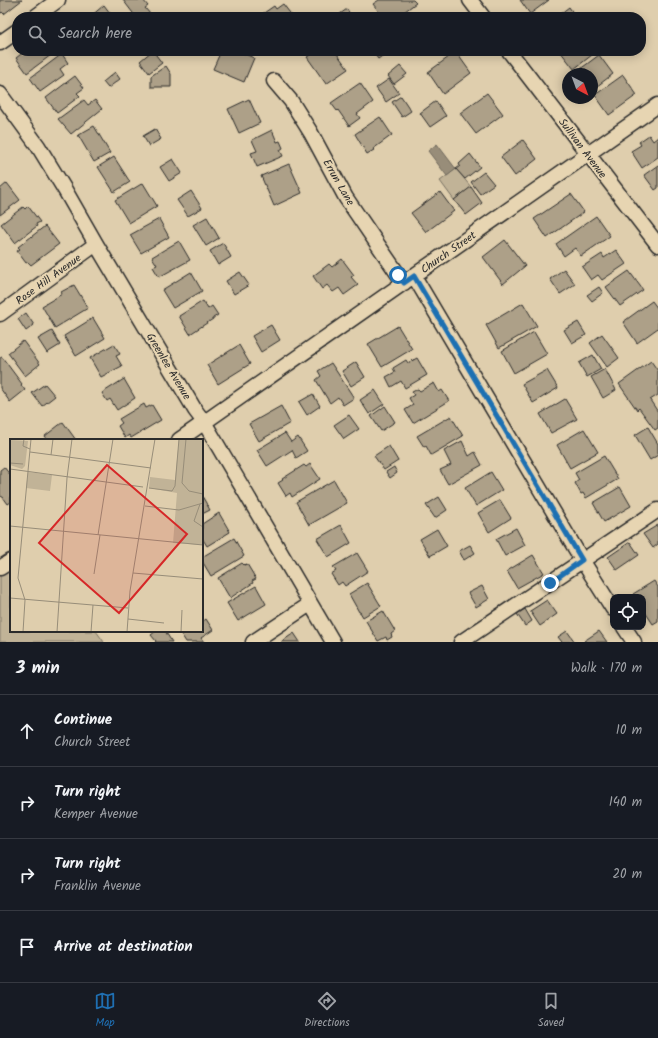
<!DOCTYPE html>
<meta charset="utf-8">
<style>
body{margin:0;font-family:Kalam,sans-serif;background:#20242c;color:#f1f3f6}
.controls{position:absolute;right:12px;bottom:12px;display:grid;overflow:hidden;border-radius:8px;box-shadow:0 2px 10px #0003}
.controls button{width:36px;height:36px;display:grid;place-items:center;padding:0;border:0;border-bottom:1px solid #363941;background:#171b24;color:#f1f3f6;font:20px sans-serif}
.compass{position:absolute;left:562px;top:68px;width:36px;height:36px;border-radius:50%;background:#171b24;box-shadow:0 2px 10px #0003;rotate:139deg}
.stop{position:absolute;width:12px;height:12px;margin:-9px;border:3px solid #1f6fb2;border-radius:50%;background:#fff}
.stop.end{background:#1f6fb2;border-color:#fff;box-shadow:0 1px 4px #0008}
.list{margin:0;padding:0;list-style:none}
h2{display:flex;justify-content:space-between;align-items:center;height:52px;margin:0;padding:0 16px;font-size:17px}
h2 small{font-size:13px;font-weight:400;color:#9ea1a6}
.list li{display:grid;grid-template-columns:26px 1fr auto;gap:12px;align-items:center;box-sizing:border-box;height:72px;padding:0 16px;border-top:1px solid #363941}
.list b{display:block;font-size:15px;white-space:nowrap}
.list p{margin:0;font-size:13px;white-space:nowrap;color:#9ea1a6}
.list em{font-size:13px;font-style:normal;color:#9ea1a6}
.icon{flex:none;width:22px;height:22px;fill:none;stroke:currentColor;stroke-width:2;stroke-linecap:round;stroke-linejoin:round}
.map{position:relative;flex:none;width:658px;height:642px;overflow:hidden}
.search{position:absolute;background:#171b24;box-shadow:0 2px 10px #0003;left:12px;right:12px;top:12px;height:44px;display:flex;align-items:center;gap:10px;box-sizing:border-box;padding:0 14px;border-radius:16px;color:#9ea1a6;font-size:15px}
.sheet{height:340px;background:#171b24}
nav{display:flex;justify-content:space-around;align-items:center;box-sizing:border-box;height:56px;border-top:1px solid #363941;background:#171b24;font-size:11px;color:#9ea1a6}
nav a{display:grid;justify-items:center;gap:2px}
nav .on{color:#1f6fb2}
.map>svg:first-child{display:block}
.green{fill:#c1b397;stroke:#766f61}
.water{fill:#988d79;stroke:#6c665a}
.building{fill:#ada088;stroke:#2b2b2b}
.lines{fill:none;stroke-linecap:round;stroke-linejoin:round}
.minor-casing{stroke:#2b2b2b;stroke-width:17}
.minor{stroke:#e7d5b2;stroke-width:14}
.route{stroke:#1f6fb2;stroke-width:5}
.labels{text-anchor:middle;stroke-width:4;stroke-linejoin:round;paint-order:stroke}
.street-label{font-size:11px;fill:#2b2b2b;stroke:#e7d5b2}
.inset-road{fill:none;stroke:#978d79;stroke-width:1}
.view{fill:#d62828;fill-opacity:0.15;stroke:#d62828;stroke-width:2}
.inset-edge{fill:none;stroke:#2b2b2b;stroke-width:2}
</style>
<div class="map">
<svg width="658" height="642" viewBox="0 0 658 642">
<rect width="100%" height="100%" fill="#dfcead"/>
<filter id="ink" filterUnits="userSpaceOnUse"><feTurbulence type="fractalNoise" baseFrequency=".025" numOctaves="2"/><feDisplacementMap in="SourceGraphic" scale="8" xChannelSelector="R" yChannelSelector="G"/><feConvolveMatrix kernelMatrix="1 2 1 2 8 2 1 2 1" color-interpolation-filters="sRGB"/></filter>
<g filter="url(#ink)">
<path class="green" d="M456,169L471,187L454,200L440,181Z
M11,561V631H96L104,642H0V569Z"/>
<path class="water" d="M437,144L456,169L447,176L428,151Z"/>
<path class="building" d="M0,0H22L4,14L2,12L0,14Z
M123,0H143L148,6L145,8L151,15L148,17H136Z
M379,0H413L416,3L397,17H383L373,4Z
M520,0H549L530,14Z
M283,4L293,17H258L274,6L276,9Z
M104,5L113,17H90Z
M569,7L576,17H556Z
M347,9L351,16L349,17H343L340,14Z
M25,51H48L51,55L27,73L16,58Z
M152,51H153L162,63L149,73L140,61Z
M221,51H238L254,58L244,82L213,69Z
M316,51H335L348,69L326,84L307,57Z
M372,51H389L378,59Z
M560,51H597L574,69Z
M456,52L471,73L443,94L428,72Z
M62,54L68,63L60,69L64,75L40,92L30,78Z
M599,55L613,74L592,90V74H576L575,73Z
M166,66L171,74V87H151V76Z
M400,66L407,74L394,84L388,76Z
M115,72L120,79L108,88L103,82Z
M623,75L637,95L609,115L595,95Z
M75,76L84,88L77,93L80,96L57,113L46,98Z
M389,79L399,93L386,102L376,88Z
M360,83L373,102L357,114L360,118L349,126L338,110L337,111L331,103Z
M487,93L503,114L476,134L460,113Z
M401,96L411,111L402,117L392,102Z
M249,99L260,123L239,133L228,109Z
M84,100L88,105L95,100L102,109L71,134L58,119Z
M436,101L446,116L430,127L420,113Z
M380,117L392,135L373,149L374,150L367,154L355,134Z
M94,126L110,153L94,162L78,135Z
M155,129L161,139L149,146L143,136Z
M272,130L277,142L280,141L283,148L280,150L283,156L257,167L251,153L257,151L252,140Z
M649,135L653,141L658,137V157L642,168L631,151L641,145L639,142Z
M523,140L537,159L515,176L501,157Z
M470,154L480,167L465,179L456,169L460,166L459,164Z
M114,157L130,182L114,192L98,167Z
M173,159L182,173L169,181L160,167Z
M289,164L302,193L274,206L261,176Z
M658,165V188L655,190L644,175Z
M484,172L494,184L480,194L471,182Z
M7,183L20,200L0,215V189Z
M143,183L157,206L129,223L115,200Z
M471,187L482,203L466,215L454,200Z
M191,191L202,208L188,216L177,200Z
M440,192L454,211L426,232L411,213Z
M571,194L584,212L547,238L534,219Z
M28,206L40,222L36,224L37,226L15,243L1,224L23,207L25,209Z
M596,216L610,236L581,256L575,248L564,256L556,244Z
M207,217L219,238L206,246L193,225Z
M159,219L169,237L141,253L130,235Z
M45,226L59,244L31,265L28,262L26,263L17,251L20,249L18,247Z
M505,240L525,266L503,284L483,257Z
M179,241L190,260L159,277L153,267L157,265L152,257Z
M223,243L231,257L218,265L210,251Z
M616,250L626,264L602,280L598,275L591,280L582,267L602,254L604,258Z
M342,259L354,275L351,277L358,285L344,295L339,288L333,292L327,285L322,289L313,276L329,264L332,267Z
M564,269L575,284L560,294L550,279Z
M629,271L643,290L620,306L606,287Z
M191,272L202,291L173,308L162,290Z
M240,272L249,285L234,294L226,281Z
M74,285L88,308L55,328L42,306L62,294L61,292Z
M599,287L603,293L592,301L587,295Z
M203,301L208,309L212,306L218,315L213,318V319L190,334L179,316Z
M652,301L658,309V328L637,343L623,322Z
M523,303L537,326L499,348L486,325Z
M26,313L34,325L26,331L18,319Z
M93,318L105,338L76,356L64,336Z
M578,322L586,335L572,343L564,330Z
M271,325L280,340L261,352L252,336Z
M398,326L412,349L382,367L368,344Z
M52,331L60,345L47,353L38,339Z
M534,332L547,354L514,373L502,351Z
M602,334L619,358L607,367L590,343Z
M23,341L40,364L25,376L8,353Z
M114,344L120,354L116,356L122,366L101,377L90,358Z
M239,345L250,364L218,384L207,365Z
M593,355L601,369L587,377L579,363Z
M2,357L22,384L21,385L25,390L10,402L0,388V358Z
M417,358L427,375L405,388L401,381L391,387L386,377L395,372L393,368L406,360L408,363Z
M651,361L658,371V395L650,400L658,412V428L655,430L639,408L637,410L619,384Z
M356,362L365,377L351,386L342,371Z
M331,363L354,398L343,405L338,397L330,403L316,380L321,376L318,371Z
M605,369L616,390L603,398L591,377Z
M547,370L558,388L533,403L522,384Z
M124,379L135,398L117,410L110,399L107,401L102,393Z
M434,383L439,392L442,390L449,401L413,423L405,410L413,405L409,398L414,395L412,392L418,389L420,391Z
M45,384L55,396L42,406L32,393Z
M375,390L384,404L369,414L360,400Z
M313,394L320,406L307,415L299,402Z
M565,399L577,419L551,433L540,414Z
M144,404L146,408L152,405L161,420L131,438L129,435L125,438L118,426L122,423L119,419Z
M281,406L290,423L259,441L249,424Z
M385,406L395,422L381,431L371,416Z
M349,415L359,429L344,439L334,425Z
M451,416L463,436L431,455L426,446L424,447L417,436Z
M63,422L76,440H48L45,436Z
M648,427L658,444V455L650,460L635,435Z
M584,429L598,452L570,468L557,445Z
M285,433L291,442L298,437L307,451L296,458L292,450L267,466L257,450Z
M462,441L469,456L475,452L482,465L448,484L440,470L451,465L444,451Z
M389,446L398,461L384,470L374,456Z
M604,456L618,479L586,498L583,493L581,494L575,483L579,480L575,473Z
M310,464L320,479L292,497L290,493L286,496L278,483L283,480L282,479L304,465L306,467Z
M4,467L11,476V502L8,504L3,497H2L0,495V470Z
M394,467L397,473L390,478L386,472Z
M491,472L502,490L476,506L465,488Z
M334,480L347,503L309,525L296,502Z
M620,487L631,506L604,522L593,503Z
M202,496L210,510L202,514Z
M439,497L447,510L435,518L426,505Z
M500,500L511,518L489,532L478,513Z
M219,513L230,532L207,546L202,538V524Z
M341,525L351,543L328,557L317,539Z
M658,525V544L653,548L643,534Z
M516,528L525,545L505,556L496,539Z
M437,529L447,546L430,556L420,539Z
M234,538L244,556L211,576L202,561V557Z
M630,542L639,555L617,570L608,557Z
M470,545L475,553L464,560L459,551Z
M357,553L368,571L345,586L342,582L338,585L331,574L336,571L333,567Z
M533,555L544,573L517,588L507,571Z
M242,563L244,565L247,564L256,579L252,581L253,583L230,598L218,578Z
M654,581L658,587V621L653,624L643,609V597H635L633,594Z
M367,583L381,606L363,617L360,612H359L349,594Z
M256,586L266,604L238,621L227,603Z
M482,586L489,599L476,607L468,593Z
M547,600L557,614L540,626L530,611Z
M525,609L532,621L525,626L517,614Z
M383,611L395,631L391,634L392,637L387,640L386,637L378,641L366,621Z
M206,619L213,630L201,638L204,642H186L179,631H202V622Z
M156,631H165L172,642H155L156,641L151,635Z
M567,631L575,642H562L558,637Z
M599,631L607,642H585L584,641Z
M294,633L300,642H281Z"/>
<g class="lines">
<g class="minor-casing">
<path id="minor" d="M470,0L483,17
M35,17L58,0
M0,43L17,31
M509,51L658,245
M274,81L291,101L311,133L346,198L404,283
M0,94L38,146L65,190L96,244L195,410L204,422L333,642
M414,276L582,560L613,609
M0,314L96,244
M179,440L658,105
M0,568L11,561
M624,627L634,642
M253,642L310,604
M461,642C527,598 592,554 658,510"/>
</g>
<use href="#minor" class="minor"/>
</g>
</g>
<g class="lines" filter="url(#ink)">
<path class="route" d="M398,275L404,283L414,276L582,560L550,583"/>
</g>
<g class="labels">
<g class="street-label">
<text transform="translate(583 148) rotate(53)" y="4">Sullivan Avenue</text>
<text transform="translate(339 182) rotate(60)" y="4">Errun Lane</text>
<text transform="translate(448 252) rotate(-35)" y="4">Church Street</text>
<text transform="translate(48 279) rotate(-36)" y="4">Rose Hill Avenue</text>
<text transform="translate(169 366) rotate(59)" y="4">Greenlee Avenue</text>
</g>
</g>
<g transform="translate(10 439)">
<rect width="193" height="193" fill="#dfcead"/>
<path d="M169,0H193V106L163,104L167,54L139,49L140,38L165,41ZM0,1L18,2L15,27L12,30L0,26ZM18,33L42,36L40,52L16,49Z" fill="#c1b397"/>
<path class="inset-road" d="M14,0L13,7L20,10M176,0L172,44L179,52L193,55M20,13L141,29M41,16L43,0M0,24L13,25M0,30L133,48M139,49L162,52L165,47L169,0M190,65L184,82L193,88M135,67L169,71L193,64M0,87L193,106M88,96L103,0M123,134L193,140M84,135L90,96M0,159L118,169M118,180L154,184M13,193L15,161L8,139L21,0M47,193L57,39L62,0M81,193L83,166M117,193L120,152L145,0M171,193L172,171"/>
<path class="view" d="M97,26L177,95L109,174L29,104Z"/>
<rect width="193" height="193" class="inset-edge"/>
</g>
</svg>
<div class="controls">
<button><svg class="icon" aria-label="locate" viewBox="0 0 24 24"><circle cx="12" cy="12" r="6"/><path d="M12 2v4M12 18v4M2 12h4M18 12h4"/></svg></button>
</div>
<svg class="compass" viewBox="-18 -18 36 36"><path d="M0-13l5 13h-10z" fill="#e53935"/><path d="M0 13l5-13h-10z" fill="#9ea1a6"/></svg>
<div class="stop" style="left:398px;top:275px"></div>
<div class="stop end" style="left:550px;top:583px"></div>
<div class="search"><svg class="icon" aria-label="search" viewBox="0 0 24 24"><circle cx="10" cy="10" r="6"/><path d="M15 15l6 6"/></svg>Search here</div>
</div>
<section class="sheet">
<h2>3 min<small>Walk · 170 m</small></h2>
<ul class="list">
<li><svg class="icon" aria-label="ahead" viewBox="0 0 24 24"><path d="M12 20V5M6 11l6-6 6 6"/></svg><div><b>Continue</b><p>Church Street</p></div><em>10 m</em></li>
<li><svg class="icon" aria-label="right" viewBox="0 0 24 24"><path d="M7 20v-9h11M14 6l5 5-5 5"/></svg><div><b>Turn right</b><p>Kemper Avenue</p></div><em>140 m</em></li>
<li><svg class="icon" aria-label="right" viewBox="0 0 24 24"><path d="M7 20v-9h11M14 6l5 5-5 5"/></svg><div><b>Turn right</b><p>Franklin Avenue</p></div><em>20 m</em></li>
<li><svg class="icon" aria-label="arrive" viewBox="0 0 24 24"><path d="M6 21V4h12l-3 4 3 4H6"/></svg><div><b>Arrive at destination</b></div></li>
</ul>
</section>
<nav>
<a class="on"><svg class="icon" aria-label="map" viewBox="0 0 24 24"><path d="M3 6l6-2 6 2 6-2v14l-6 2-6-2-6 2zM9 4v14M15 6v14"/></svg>Map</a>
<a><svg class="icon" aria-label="directions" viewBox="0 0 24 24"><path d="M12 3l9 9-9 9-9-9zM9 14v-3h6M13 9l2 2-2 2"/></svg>Directions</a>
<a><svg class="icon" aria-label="saved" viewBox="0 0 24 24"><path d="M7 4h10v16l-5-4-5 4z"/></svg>Saved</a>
</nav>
